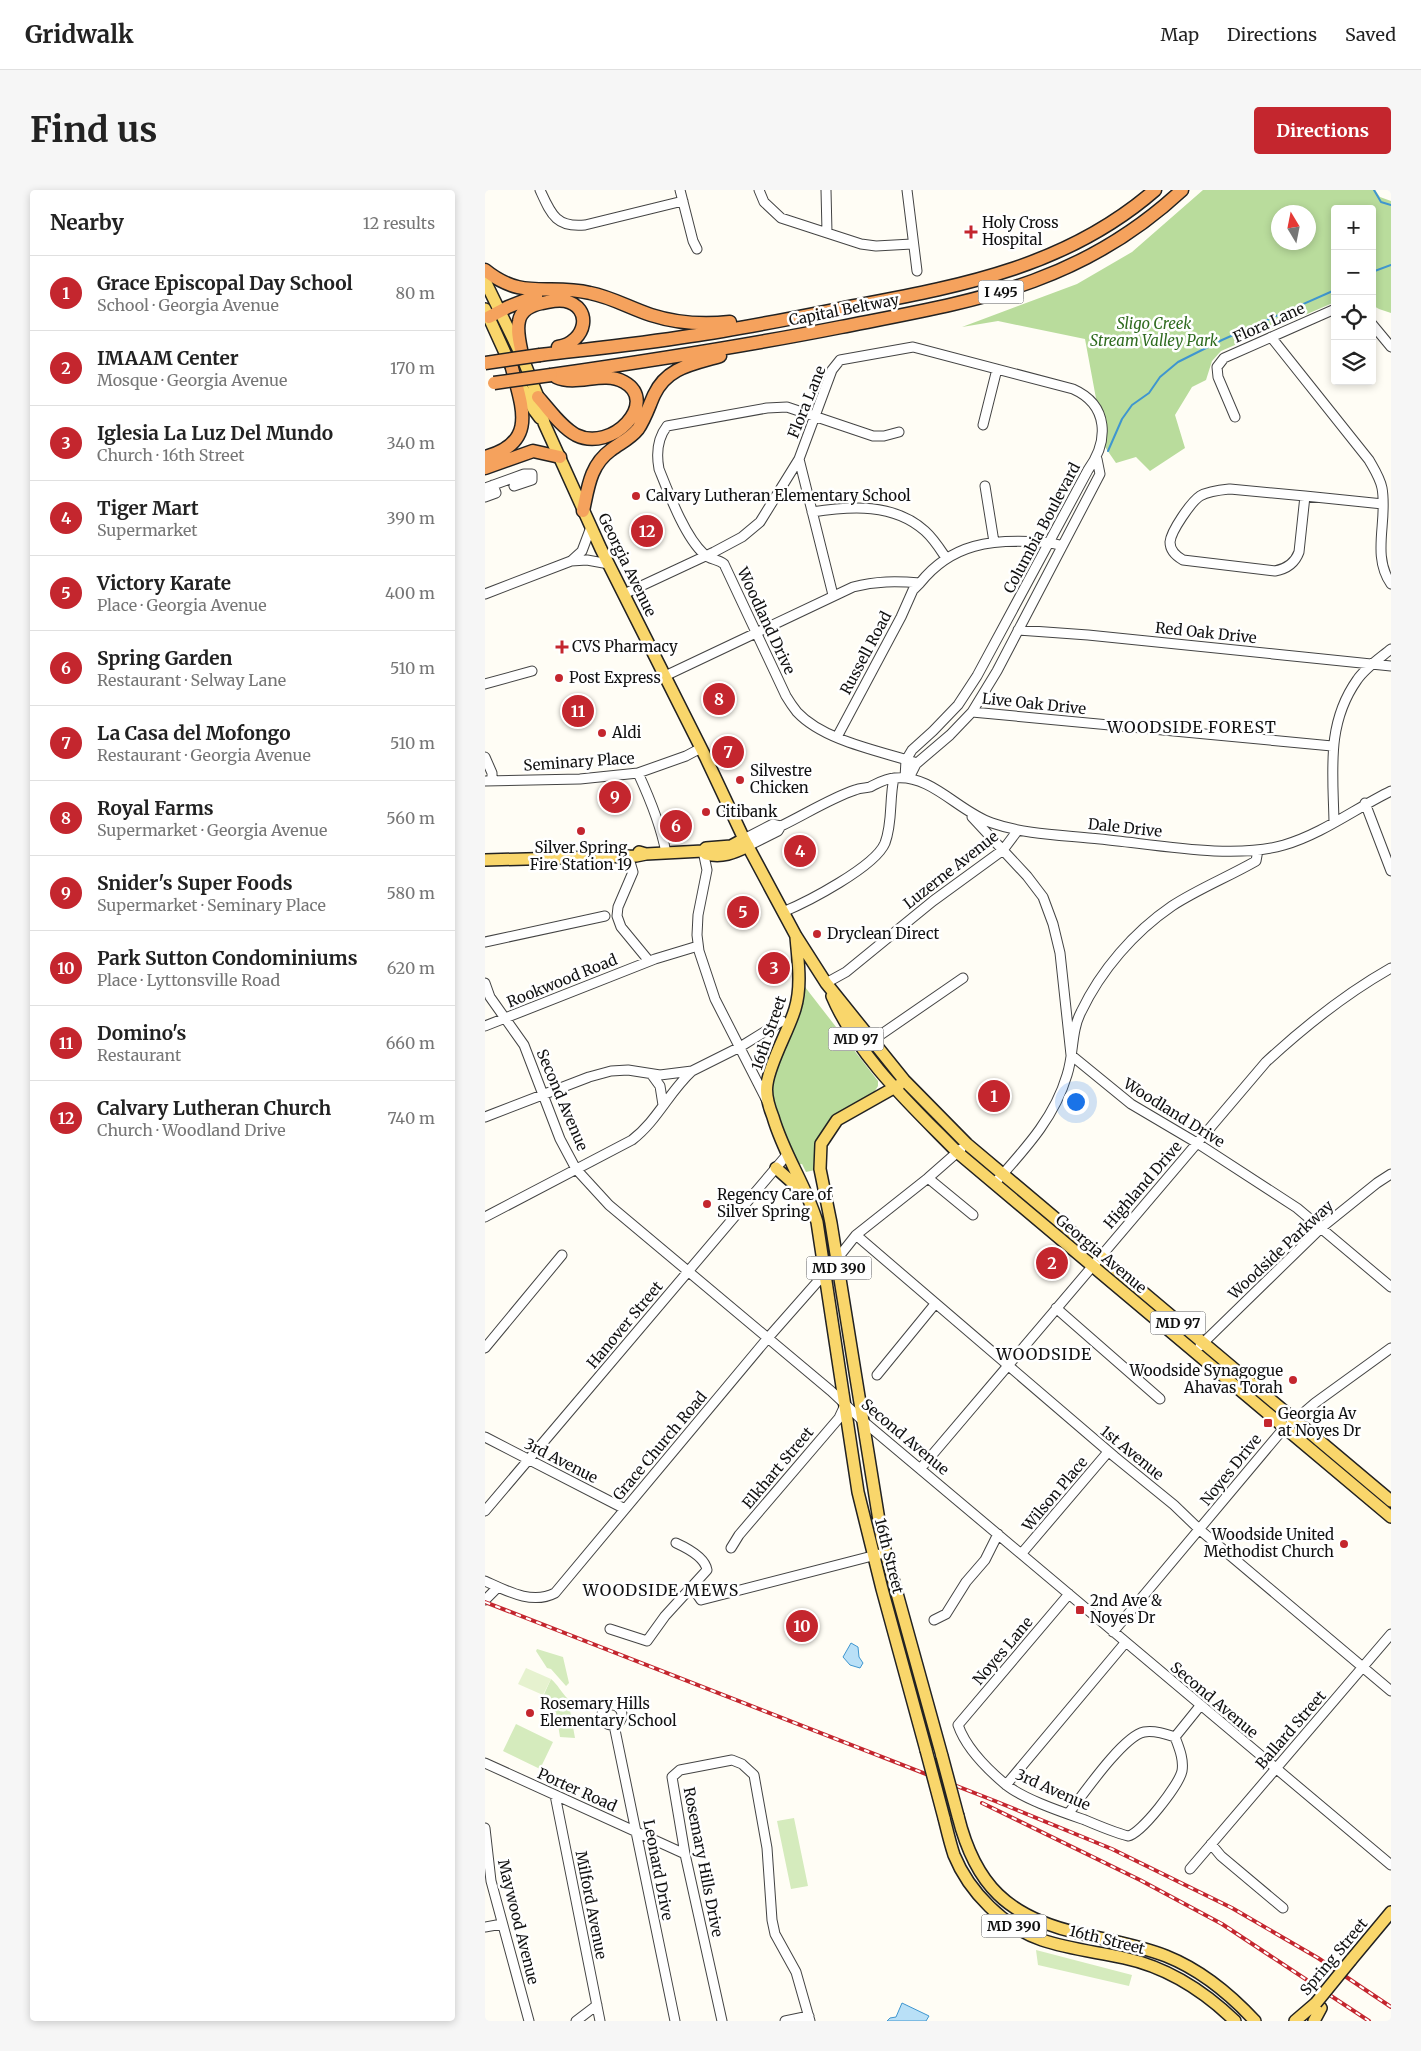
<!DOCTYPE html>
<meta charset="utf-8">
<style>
body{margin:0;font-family:Merriweather,serif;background:#f6f6f6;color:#222}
.controls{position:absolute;right:15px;top:15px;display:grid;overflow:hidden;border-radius:5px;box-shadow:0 2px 8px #0003}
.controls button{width:45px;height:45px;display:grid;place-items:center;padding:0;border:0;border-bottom:1px solid #e0e0e0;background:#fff;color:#222;font:25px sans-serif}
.compass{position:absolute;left:786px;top:15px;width:45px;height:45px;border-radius:50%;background:#fff;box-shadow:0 2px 8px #0003;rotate:350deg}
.you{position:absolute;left:590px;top:911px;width:18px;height:18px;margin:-12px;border:4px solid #fff;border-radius:50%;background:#1a73e8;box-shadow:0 0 0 8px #1a73e833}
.badge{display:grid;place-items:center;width:32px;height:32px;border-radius:50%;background:#c4262e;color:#fff;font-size:16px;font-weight:700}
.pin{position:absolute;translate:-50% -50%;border:2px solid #fff;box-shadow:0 1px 5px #0006}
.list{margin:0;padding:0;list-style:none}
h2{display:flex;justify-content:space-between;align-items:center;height:65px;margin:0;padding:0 20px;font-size:21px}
h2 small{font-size:16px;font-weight:400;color:#767676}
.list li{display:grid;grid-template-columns:32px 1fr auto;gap:15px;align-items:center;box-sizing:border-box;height:75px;padding:0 20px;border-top:1px solid #e0e0e0}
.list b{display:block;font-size:19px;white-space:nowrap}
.list p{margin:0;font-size:16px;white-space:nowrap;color:#767676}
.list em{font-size:16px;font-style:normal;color:#767676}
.icon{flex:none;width:28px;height:28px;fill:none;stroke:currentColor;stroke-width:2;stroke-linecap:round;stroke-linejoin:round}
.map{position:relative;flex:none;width:906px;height:1831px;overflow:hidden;border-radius:5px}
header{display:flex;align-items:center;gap:30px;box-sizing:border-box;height:70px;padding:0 25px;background:#fff;border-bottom:1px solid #e0e0e0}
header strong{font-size:24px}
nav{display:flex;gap:28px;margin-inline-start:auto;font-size:18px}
.intro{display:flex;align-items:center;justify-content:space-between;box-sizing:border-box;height:120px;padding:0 30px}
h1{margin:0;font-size:35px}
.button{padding:12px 22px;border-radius:5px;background:#c4262e;color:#fff;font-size:18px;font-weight:700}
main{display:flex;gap:30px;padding:0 30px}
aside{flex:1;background:#fff;border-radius:5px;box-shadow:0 2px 8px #0003}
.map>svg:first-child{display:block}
.green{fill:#d5ebbd}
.forest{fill:#b9dc9c;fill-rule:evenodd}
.pitch{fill:#e6f2cf}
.water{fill:#b9e0f7;stroke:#3f96cf}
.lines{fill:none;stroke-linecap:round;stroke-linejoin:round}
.stream{stroke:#3f96cf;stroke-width:2}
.minor-casing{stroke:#444;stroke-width:11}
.major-casing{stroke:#222;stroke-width:14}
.highway-casing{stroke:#222;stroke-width:15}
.minor{stroke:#fff;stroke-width:9}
.major{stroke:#f9d66b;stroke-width:11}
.highway{stroke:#f5a25d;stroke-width:12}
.rail-casing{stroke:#c4262e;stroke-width:4}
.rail{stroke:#fff;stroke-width:2;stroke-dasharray:5.5;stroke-linecap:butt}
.major-bridge-casing{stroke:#222;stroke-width:14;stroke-linecap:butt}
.highway-bridge-casing{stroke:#222;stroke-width:15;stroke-linecap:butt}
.major-bridge{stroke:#f9d66b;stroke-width:11}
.highway-bridge{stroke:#f5a25d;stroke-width:12}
.poi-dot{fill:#c4262e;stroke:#fff;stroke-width:2}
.labels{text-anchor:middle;stroke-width:5;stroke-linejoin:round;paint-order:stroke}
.shield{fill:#fff;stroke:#585858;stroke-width:1}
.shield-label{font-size:14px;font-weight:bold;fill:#111}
.poi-label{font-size:15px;fill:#111;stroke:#fff;text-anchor:start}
.street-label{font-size:15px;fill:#111;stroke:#fff}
.park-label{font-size:15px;font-style:italic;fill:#2f6b1f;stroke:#fff}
.neighbourhood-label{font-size:16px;letter-spacing:1px;fill:#111;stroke:#fff}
</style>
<header>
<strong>Gridwalk</strong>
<nav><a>Map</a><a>Directions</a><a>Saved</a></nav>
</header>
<div class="intro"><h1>Find us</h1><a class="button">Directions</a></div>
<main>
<aside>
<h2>Nearby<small>12 results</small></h2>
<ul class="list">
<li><span class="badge">1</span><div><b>Grace Episcopal Day School</b><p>School · Georgia Avenue</p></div><em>80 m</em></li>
<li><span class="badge">2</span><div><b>IMAAM Center</b><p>Mosque · Georgia Avenue</p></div><em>170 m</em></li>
<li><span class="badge">3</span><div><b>Iglesia La Luz Del Mundo</b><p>Church · 16th Street</p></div><em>340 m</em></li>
<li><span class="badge">4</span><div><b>Tiger Mart</b><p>Supermarket</p></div><em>390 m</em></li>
<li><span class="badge">5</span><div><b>Victory Karate</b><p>Place · Georgia Avenue</p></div><em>400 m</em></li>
<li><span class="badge">6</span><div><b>Spring Garden</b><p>Restaurant · Selway Lane</p></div><em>510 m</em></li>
<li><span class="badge">7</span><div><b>La Casa del Mofongo</b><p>Restaurant · Georgia Avenue</p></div><em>510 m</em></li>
<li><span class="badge">8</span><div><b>Royal Farms</b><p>Supermarket · Georgia Avenue</p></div><em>560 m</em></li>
<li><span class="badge">9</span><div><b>Snider's Super Foods</b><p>Supermarket · Seminary Place</p></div><em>580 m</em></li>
<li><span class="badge">10</span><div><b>Park Sutton Condominiums</b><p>Place · Lyttonsville Road</p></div><em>620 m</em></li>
<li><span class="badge">11</span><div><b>Domino's</b><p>Restaurant</p></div><em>660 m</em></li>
<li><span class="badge">12</span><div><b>Calvary Lutheran Church</b><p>Church · Woodland Drive</p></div><em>740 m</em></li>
</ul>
</aside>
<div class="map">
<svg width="906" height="1831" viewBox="0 0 906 1831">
<rect width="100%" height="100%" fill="#fffdf5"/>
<path class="green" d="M52,1459L78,1467L84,1493L81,1496L66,1479L62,1478L51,1461Z
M66,1489C73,1495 76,1502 83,1509L90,1548L75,1547L71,1522L55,1513Z
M31,1534L68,1552L55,1579L18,1561Z
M309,1628L323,1696L306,1699L292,1631Z
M551,1760L647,1785L644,1796L553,1775Z"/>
<path class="forest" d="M718,0H890L895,7L906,11V123L894,119L887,115V19H850V112L736,161L727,171L721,190L707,197L690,225L700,258L665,281L651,267L631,273L620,257L600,149L513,131L477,137L592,94L647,62ZM794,22H824V52H794Z
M320,797L393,891V896L388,904L348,925L332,952L330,980L321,982L317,974L311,975C303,960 285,917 286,901C288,868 305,833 316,801Z"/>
<path class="pitch" d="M41,1478L66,1489L58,1505L33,1494Z"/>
<path class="water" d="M366,1453L373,1457L374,1467L378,1473L375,1478L365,1475L358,1467Z
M417,1813L442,1825L444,1826L441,1831H402L405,1828L411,1827Z"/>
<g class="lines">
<path class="stream" d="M889,0L896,12L906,15
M887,82L906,75
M623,261L637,229L647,215L664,203L675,187L693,172L737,150L850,100"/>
<g class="minor-casing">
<path id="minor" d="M55,0C66,24 71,38 100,35L198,11
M195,0L208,51L212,59
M274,0L279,12L296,28L376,54L391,56L427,54
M341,0L342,42
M422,0L432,81
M887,134L906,157
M786,147L884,270C889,279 895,288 897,298C903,331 886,365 906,394
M750,227L733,187L732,177L739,168L850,119
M498,235L512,179
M414,242L399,246H388L302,217L282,218L182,236C172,249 171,263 174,279C184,304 200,347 219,364C225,370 233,369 239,374L301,506C304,511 308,517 312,522C339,551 395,561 432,573
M314,269L348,405
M500,296L509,352
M0,298L39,284H47V290L29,296
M745,299L820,306L814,362C810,373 801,379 790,381L698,370C691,366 685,361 685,352C686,341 706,312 715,306C724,301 735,300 745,299Z
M820,306L898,314
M0,307L11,303L8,295
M327,322C366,316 409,313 440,341C449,349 455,359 461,368
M86,371L97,361L106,337
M0,404L86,371L102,370L124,374
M139,404L229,362L257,347L275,332L314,269L347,180L355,170L428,157L588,199C624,215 624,251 603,280L492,486L473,515L448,541L427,560L421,570L420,588
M533,440L603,445L906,476
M180,486L368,397C391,391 411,391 435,393C467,353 507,349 555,352C563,353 569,353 577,356
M0,494L47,481
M487,522L847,556
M352,547L416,427L428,400L435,393
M0,567L7,583V591
M153,583C165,609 176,635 181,663
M424,588L431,574L465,545L487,522L512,481L615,284L612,269
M0,591L95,589L153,583L201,566L216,558
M880,613L906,681
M487,627L542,686L558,707L568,734L575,763L586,865L646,914L712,953L812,1018L906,1097
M849,632C848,581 841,534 872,490C880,478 895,468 906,459
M259,649L288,634L296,636
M263,656L293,641L296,636C319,625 346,608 370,600C375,598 381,598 385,597C393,593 401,588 410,588C446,584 474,622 507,633C541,645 579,645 615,649C668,654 748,670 799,655C837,644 871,618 906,601
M218,661L222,680L213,725L212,745L214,761L230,809L281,909
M143,665L148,682L133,717L132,726L136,737L164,771
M298,722C322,712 390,677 400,653C408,632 404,609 409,588
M0,752L120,726
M0,793L5,807L39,855L75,949L91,979L124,1015L346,1201L378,1231L906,1675
M341,793L361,782L448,711L518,660L533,640
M0,836L170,769L213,756
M388,850L478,788
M167,885L175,896L178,915
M0,927L104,887L126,881L143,880L175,885L207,881L255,857L297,831
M443,988L488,1025
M509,994C539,960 569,929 582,885C589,864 586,841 596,822C616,780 649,742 687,716C713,699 743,687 771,671L773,660
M0,1027L147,950C172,931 184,902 207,881
M371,1045L630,1267L689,1315L715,1340L906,1501
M352,1069L371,1045L443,988L476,959
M571,1118L675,1209
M715,1156L836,1038L892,993L906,984
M0,1158L77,1065
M392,1185L450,1114
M0,1247L140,1319
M436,1278L781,872C820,836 860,804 906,778
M0,1321L301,966
M246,1358L254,1345L354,1228L360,1215
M537,1363L623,1262
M0,1391C22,1401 47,1415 70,1403L282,1149L341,1082
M207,1397L216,1410L395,1364
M584,1404L473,1535C481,1558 501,1578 520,1594C538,1609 577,1622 600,1630C614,1636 628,1642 643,1646C656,1644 694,1595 697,1581C699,1569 694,1558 690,1547
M0,1410L13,1397
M449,1430L461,1424L481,1392L500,1370L513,1344
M125,1439L162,1451L180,1426L222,1380C220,1367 202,1358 191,1353
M628,1442L794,1244L830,1213L906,1158
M117 1525a10 10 0 1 1 20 0a10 10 0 1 1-20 0Z
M129,1535L190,1831
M0,1573L200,1664
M521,1595L640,1453
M70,1605L115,1831
M583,1624C597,1606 638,1546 659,1542C669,1540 681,1544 690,1547L715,1516
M0,1638L6,1691L44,1831
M726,1654L736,1666L798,1718
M705,1679L906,1444
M0,1737L17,1734
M91,1831L112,1815
M237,1831L200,1664L187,1587L195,1580L247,1570L257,1574L269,1585L282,1658L287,1730L290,1744L311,1782L325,1831
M300,1831L324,1826"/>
</g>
<g class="major-casing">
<path id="major" d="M0,91L38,169L53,207L59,233L116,359L220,566L259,649L311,746L341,793L419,890L482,954L906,1311
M0,119L26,176
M33,190L49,220L55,228
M154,662L161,664L218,661L221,658L246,656L259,649
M221,664C237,668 249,663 263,656
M0,670L151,666L161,664
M311,747C313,771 317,796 310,819C303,842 285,872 282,894C280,905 284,917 288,927C299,965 321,995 332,1032L373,1302L397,1399L441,1560
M347,806C373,867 426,915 472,962L906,1327
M414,895L352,930L336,954L335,979L346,1033L397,1349L457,1566
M291,978L318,1002
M473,1626C490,1695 523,1727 593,1743C622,1750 653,1755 681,1766C716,1780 745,1804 770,1831
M459,1628C462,1640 465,1653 469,1665C484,1702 519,1737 557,1750C584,1759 612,1762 639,1768C681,1777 719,1801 750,1831
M866,1770L906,1722
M810,1831L831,1813
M829,1831L836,1818"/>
</g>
<g class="highway-casing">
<path id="highway" d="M0,80C38,111 63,93 105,103C126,107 145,118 166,125C191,133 218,135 245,132
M4,127L23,117L51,106
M55,165C105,159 155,154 205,146C255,139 304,129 354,119C469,97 578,80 670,0
M38,169C36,158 31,142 34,131C36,120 47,115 57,113C64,112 72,109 80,111C108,117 102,152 73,157
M66,185C163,171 260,156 356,137C488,111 594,96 697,0
M53,207C64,219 76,237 91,245C127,263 175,212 139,192C117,180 93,197 71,187
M0,267C53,253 37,217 27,178
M0,278L48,261L75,267
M98,321C103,298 105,275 126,260C135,253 145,249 153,239C160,229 164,216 169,205C182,177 208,174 235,166"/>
</g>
<use href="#minor" class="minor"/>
<use href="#major" class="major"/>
<use href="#highway" class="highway"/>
<g class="rail-casing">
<path id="rail" d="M0,1412L510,1611L627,1659L747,1718L833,1768L906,1817
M497,1613L655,1690L737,1734L884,1831"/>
</g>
<use href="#rail" class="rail"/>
<g class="major-bridge-casing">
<path id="major-bridge" d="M441,1560L459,1628
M457,1566L473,1626
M831,1813L866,1770"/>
</g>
<g class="highway-bridge-casing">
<path id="highway-bridge" d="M0,173L55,165
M9,193L66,185"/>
</g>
<use href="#major-bridge" class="major-bridge"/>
<use href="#highway-bridge" class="highway-bridge"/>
</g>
<g class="poi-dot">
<path d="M483.5 34.5h5v5h5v5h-5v5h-5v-5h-5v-5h5z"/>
<circle cx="151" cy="306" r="5"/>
<path d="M74.5 449.5h5v5h5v5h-5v5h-5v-5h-5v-5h5z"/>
<circle cx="74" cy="488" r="5"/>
<circle cx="117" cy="543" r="5"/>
<circle cx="255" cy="590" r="5"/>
<circle cx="221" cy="622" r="5"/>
<circle cx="96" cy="641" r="5"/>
<circle cx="332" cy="744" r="5"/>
<circle cx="222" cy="1014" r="5"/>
<circle cx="808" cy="1190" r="5"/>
<rect x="778" y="1228" width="10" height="10" rx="2.5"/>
<circle cx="859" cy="1354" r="5"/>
<rect x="590" y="1415" width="10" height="10" rx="2.5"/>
<circle cx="45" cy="1523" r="5"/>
</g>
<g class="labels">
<g class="shield">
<rect x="493.5" y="90.5" width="45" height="23" rx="4"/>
<rect x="343.5" y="837.5" width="55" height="23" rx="4"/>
<rect x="321.5" y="1066.5" width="65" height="23" rx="4"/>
<rect x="665.5" y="1121.5" width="55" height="23" rx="4"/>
<rect x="496.5" y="1724.5" width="65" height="23" rx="4"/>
</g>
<g class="shield-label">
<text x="516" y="107">I 495</text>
<text x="371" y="854">MD 97</text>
<text x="354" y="1083">MD 390</text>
<text x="693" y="1138">MD 97</text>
<text x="529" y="1741">MD 390</text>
</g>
<g class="poi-label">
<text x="497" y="38">Holy Cross<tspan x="497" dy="17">Hospital</tspan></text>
<text x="161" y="311">Calvary Lutheran Elementary School</text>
<text x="87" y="462">CVS Pharmacy</text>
<text x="84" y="493">Post Express</text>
<text x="127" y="548">Aldi</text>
<text x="265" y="586">Silvestre<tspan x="265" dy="17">Chicken</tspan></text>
<text x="231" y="627">Citibank</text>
<text x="96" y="663" text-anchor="middle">Silver Spring<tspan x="96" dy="17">Fire Station 19</tspan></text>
<text x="342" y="749">Dryclean Direct</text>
<text x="232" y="1010">Regency Care of<tspan x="232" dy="17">Silver Spring</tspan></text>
<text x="798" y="1186" text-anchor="end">Woodside Synagogue<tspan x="798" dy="17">Ahavas Torah</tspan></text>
<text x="793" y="1229">Georgia Av<tspan x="793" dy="17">at Noyes Dr</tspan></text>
<text x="849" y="1350" text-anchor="end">Woodside United<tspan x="849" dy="17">Methodist Church</tspan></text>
<text x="605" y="1416">2nd Ave &amp;<tspan x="605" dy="17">Noyes Dr</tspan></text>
<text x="55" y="1519">Rosemary Hills<tspan x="55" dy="17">Elementary School</tspan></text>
</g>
<g class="street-label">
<text transform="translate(359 120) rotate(-11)" y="5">Capital Beltway</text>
<text transform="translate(784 133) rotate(-24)" y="5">Flora Lane</text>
<text transform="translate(322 212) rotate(-68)" y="5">Flora Lane</text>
<text transform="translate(557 338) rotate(-62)" y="5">Columbia Boulevard</text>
<text transform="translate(142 375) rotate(64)" y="5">Georgia Avenue</text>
<text transform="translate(281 431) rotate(65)" y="5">Woodland Drive</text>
<text transform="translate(721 443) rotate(6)" y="5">Red Oak Drive</text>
<text transform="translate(381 463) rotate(-62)" y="5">Russell Road</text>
<text transform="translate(549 514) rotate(6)" y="5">Live Oak Drive</text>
<text transform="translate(94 572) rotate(-4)" y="5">Seminary Place</text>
<text transform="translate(640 638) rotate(6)" y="5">Dale Drive</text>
<text transform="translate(466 680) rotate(-38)" y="5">Luzerne Avenue</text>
<text transform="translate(77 791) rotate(-22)" y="5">Rookwood Road</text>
<text transform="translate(284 843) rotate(-71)" y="5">16th Street</text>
<text transform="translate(77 910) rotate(67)" y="5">Second Avenue</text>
<text transform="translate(689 923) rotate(32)" y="5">Woodland Drive</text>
<text transform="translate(658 995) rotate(-49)" y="5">Highland Drive</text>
<text transform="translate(796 1060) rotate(-43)" y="5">Woodside Parkway</text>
<text transform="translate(616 1064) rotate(40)" y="5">Georgia Avenue</text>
<text transform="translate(140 1135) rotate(-50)" y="5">Hanover Street</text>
<text transform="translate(420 1247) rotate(40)" y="5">Second Avenue</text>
<text transform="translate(175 1256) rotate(-50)" y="5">Grace Church Road</text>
<text transform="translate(647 1263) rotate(39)" y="5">1st Avenue</text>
<text transform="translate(76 1271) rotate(27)" y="5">3rd Avenue</text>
<text transform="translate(293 1278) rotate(-50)" y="5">Elkhart Street</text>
<text transform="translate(746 1280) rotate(-51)" y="5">Noyes Drive</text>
<text transform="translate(570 1304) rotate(-50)" y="5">Wilson Place</text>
<text transform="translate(404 1366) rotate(76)" y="5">16th Street</text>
<text transform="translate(518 1461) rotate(-50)" y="5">Noyes Lane</text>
<text transform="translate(729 1510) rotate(40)" y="5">Second Avenue</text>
<text transform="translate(806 1540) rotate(-49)" y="5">Ballard Street</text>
<text transform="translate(92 1600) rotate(24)" y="5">Porter Road</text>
<text transform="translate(568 1600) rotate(24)" y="5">3rd Avenue</text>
<text transform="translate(218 1672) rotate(79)" y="5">Rosemary Hills Drive</text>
<text transform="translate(173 1680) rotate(79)" y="5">Leonard Drive</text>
<text transform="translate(106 1715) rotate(79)" y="5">Milford Avenue</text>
<text transform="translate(33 1732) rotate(76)" y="5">Maywood Avenue</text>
<text transform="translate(622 1750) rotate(14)" y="5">16th Street</text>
<text transform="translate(849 1767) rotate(-50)" y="5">Spring Street</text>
</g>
<g class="park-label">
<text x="669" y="139">Sligo Creek<tspan x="669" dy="17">Stream Valley Park</tspan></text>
</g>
<g class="neighbourhood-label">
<text x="707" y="543">WOODSIDE FOREST</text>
<text x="559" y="1170">WOODSIDE</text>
<text x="176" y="1406">WOODSIDE MEWS</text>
</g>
</g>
</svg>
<div class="controls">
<button>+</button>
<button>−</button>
<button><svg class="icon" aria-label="locate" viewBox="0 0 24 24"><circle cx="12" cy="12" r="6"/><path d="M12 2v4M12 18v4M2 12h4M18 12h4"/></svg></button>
<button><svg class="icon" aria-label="layers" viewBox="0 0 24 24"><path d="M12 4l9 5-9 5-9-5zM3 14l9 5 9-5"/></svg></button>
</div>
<svg class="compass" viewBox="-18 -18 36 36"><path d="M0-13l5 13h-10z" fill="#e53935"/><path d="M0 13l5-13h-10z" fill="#767676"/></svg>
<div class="you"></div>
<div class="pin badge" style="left:509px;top:906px">1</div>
<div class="pin badge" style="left:567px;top:1073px">2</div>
<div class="pin badge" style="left:289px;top:778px">3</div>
<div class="pin badge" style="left:315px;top:661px">4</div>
<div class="pin badge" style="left:258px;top:722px">5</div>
<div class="pin badge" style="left:191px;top:636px">6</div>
<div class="pin badge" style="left:243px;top:562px">7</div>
<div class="pin badge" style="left:234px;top:509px">8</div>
<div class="pin badge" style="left:130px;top:607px">9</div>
<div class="pin badge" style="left:317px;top:1436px">10</div>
<div class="pin badge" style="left:93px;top:521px">11</div>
<div class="pin badge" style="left:162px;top:341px">12</div>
</div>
</main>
